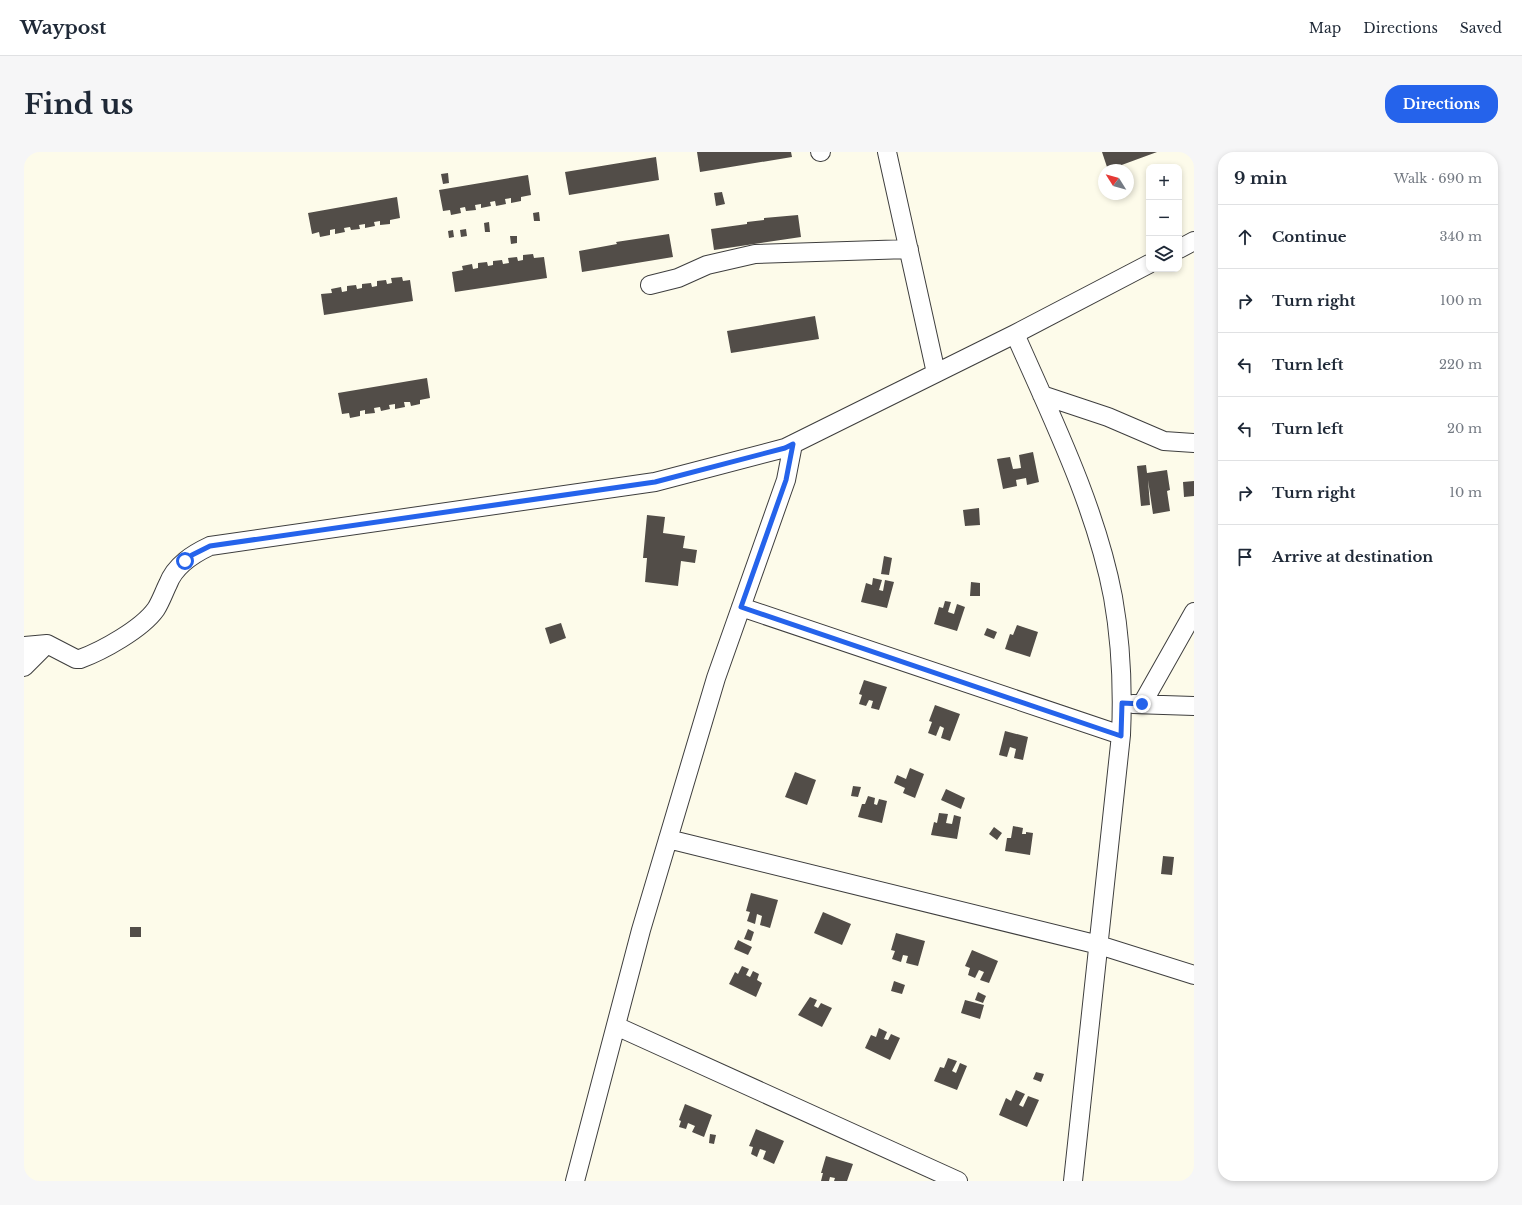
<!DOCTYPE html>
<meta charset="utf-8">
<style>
body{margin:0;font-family:"Libre Baskerville",serif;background:#f6f6f7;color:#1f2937}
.controls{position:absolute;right:12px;top:12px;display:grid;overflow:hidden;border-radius:8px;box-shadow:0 2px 6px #0003}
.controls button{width:36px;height:36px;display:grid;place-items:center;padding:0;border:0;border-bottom:1px solid #e0e1e3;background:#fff;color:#1f2937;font:20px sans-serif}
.compass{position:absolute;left:1074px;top:12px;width:36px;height:36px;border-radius:50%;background:#fff;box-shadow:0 2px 6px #0003;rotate:307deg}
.stop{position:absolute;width:12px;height:12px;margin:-9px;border:3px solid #2563eb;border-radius:50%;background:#fff}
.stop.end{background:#2563eb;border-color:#fff;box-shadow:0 1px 4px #0008}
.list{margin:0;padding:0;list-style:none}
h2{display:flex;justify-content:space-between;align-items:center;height:52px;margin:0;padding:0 16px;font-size:17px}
h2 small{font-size:13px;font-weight:400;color:#747a83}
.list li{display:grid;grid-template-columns:26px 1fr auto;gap:12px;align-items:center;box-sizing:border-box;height:64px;padding:0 16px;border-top:1px solid #e0e1e3}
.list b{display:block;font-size:15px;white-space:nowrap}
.list em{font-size:13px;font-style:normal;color:#747a83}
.icon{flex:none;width:22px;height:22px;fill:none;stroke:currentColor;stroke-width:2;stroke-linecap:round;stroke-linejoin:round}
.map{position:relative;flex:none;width:1170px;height:1029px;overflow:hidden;border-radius:16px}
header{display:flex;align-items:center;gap:24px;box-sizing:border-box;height:56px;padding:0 20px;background:#fff;border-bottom:1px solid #e0e1e3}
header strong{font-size:19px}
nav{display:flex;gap:22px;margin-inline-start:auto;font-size:14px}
.intro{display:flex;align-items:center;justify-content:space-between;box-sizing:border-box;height:96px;padding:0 24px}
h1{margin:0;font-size:28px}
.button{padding:10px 18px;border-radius:16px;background:#2563eb;color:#fff;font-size:14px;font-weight:700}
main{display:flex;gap:24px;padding:0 24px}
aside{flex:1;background:#fff;border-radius:16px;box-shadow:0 2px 6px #0003}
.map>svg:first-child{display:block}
.building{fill:#524d48}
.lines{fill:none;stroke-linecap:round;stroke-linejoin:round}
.minor-casing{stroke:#3e3e3e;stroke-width:20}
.minor{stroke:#fff;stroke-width:18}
.route{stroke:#2563eb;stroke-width:5}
</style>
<header>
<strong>Waypost</strong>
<nav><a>Map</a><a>Directions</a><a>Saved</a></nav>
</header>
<div class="intro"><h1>Find us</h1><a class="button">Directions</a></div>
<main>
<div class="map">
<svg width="1170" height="1029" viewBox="0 0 1170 1029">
<rect width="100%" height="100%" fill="#fdfbea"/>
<path class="building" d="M673,0H767L768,5L676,20Z
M1078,0H1133L1084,18Z
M632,5L635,28L545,43L541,20Z
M424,21L425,31L419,32L417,22Z
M504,23L507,43L497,45V49L487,51V46L481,47L482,52L472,54L471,49L466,50L467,54L457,56V52L451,53L452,58L442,59L441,55L436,56L437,61L427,63L426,58L419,59L415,38Z
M698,40L701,52L692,54L690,41Z
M373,45L376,66L366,68V72L356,73V69L350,70L351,74L341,76V72L335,73L336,77L327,78L326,75L320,76L321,80L311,82V77L306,78V83L296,85L295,80L288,82L284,61Z
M515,60L516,69H510L509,61Z
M774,63L777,85L690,98L687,77L723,72V70L740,68V66Z
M465,70L466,80H461L460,71Z
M442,77L443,84L437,85L436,78Z
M429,78L430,85L425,86L424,79Z
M645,82L649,105L558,120L555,99L593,92L592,90Z
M486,84H493V91L487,92Z
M509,102L510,106L520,105L523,126L431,140L428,120L439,118L438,114L448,112L449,117L454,116V111L463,110L464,114L469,113V109L478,108L479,112L485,111L484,106L493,105L494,109L499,108V103Z
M378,125L379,129L386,128L389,149L300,163L297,142L308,141L307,137L317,135L318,140L323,139V134L332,133L333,137L338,136V132L347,131L348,135L353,134V129L362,128L363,132L368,131L367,126Z
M791,164L795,187L707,201L703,179Z
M403,226L406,246L396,248V252L387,254L386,250H380L381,255L371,257V252L365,253L366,257L357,259L356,255L350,256L351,261L341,262V258L336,259V264L326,266L325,261L318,262L314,241Z
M1009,300L1015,330L1003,333L1002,326L992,328L993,334L979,337L973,307L986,305L989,317L997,316L995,303Z
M1122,313L1123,321L1143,318L1146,338L1143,339L1146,359L1129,362L1124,328L1126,353L1117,354L1113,314Z
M1170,329V344L1160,345L1159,330Z
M955,356L956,373L941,374L939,358Z
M623,363L641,365L639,381L661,384L659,396L673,398L671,411L657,409L654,434L621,430L623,406H619Z
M860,404L868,406L865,423L857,422Z
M849,426L858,428L855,438L859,439L861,428L870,430L863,456L837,450L842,431L848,433Z
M947,430L956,431V444H946Z
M921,449L927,450L924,460L930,462L933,452L941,455L933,479L910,472L915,455L919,456Z
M537,471L542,486L526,492L521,476Z
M993,473L1014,480L1006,505L981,497L986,482L989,483Z
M963,476L973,480L970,487L960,483Z
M840,528L863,535L855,558L847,556L849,549L845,548L842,554L835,552L838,543L835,542Z
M911,553L936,562L926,589L917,586L920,576L916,574L912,584L904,581L908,570L905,569Z
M981,579L1004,585L999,608L990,606L992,597L986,595L983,605L975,603Z
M886,616L900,622L891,646L879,641L881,636L870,631L873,623L882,627Z
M771,620L792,628L783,653L761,645Z
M829,634L837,635L834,645L827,644Z
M922,637L941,646L937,657L917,648Z
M844,644L851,646L850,652L853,653L855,647L863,649L858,671L834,665L838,652H841Z
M915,661L924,662L922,671L928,672L930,663L937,665L933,687L907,683L910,670L913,671Z
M989,674L999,676L998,682H1002V680L1009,681L1006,703L981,699L983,686H987Z
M970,675L978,681L973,688L965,682Z
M1139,704L1150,705L1148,723L1137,722Z
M727,741L754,748L746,776L736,773L738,764L733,762L731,772L723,769L726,760L722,759Z
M799,760L827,772L818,793L790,781Z
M106,775H117V785H106Z
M724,777L730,780L727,789L720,787Z
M872,781L901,789L894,814L882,811L884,804L879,803L877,810L868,807L871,799L867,798Z
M714,788L728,795L724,803L710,797Z
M948,798L974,809L965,831L956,828L960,820L955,818L951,826L944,823L946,816L941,814Z
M718,814L725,817L722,823L726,825L729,819L735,822L733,828L738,831L732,845L705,832L711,820L714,822Z
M870,829L881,833L878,842L867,839Z
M954,840L962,844L959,851L951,848Z
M786,845L793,848L790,854L794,856L797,851L808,856L798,875L774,863Z
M941,848L960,853L956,867L937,861Z
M855,876L863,880L860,887L864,888L867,882L876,886L866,908L841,896L847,883L852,885Z
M924,906L933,909L928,919L932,921L936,911L943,914L933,938L910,929L916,915L920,916Z
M1012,920L1020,922L1017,930L1009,927Z
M992,938L1001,942L995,953L999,955L1004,944L1015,948L1003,975L975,963L982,946L987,949Z
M661,952L688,963L680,985L668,980L671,974L664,971L662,977L655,975L657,969L655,968Z
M732,977L760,989L750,1012L739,1007L742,999L736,997L733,1005L727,1002L729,995L725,994Z
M686,982L692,983L690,992L685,991Z
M802,1004L829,1012L823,1029H810L811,1026L806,1025L805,1029H797L799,1021H797Z"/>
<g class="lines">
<g class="minor-casing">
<path id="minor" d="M796,0H797
M863,0L912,221
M1155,97L1170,89
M626,133L654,126L683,113L731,102L885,97
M991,182C1028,266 1072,355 1089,445C1097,490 1099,538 1097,583L1049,1029
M1018,243L1084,265L1140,289L1170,291
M717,455L1097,583
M0,494L23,492L52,507H56C78,499 118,477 132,457C137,449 140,440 144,432C151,413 169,402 186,394L631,330L761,296L991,182L1125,112
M0,515L23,492
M1109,552L1170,554
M1118,552L1170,460
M644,687L1075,793L1170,823
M592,874L934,1029
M551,1029L617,778L692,526L762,328L769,292"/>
</g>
<use href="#minor" class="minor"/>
</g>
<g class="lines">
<path class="route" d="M161,409L168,403L186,394L631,330L761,296L769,292L762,328L717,455L1097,584L1098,551L1118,552"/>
</g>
</svg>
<div class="controls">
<button>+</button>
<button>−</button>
<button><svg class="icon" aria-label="layers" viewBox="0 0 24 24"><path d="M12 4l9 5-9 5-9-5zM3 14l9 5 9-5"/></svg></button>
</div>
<svg class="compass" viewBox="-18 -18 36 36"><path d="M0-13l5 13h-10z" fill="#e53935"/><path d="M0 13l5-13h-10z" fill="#747a83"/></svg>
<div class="stop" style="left:161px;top:409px"></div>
<div class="stop end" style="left:1118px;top:552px"></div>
</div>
<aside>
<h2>9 min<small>Walk · 690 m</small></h2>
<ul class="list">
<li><svg class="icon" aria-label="ahead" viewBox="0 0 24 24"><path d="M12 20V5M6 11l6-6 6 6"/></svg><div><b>Continue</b></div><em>340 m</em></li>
<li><svg class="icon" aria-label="right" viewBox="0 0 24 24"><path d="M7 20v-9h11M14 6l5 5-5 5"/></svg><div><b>Turn right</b></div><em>100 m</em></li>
<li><svg class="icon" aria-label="left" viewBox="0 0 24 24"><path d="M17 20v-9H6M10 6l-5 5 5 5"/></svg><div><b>Turn left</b></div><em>220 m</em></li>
<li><svg class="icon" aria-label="left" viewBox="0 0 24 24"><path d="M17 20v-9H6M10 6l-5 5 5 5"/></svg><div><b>Turn left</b></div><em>20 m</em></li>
<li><svg class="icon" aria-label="right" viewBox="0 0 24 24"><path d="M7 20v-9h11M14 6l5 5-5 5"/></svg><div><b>Turn right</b></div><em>10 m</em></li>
<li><svg class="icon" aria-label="arrive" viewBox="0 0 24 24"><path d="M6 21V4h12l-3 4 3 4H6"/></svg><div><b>Arrive at destination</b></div></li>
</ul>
</aside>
</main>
